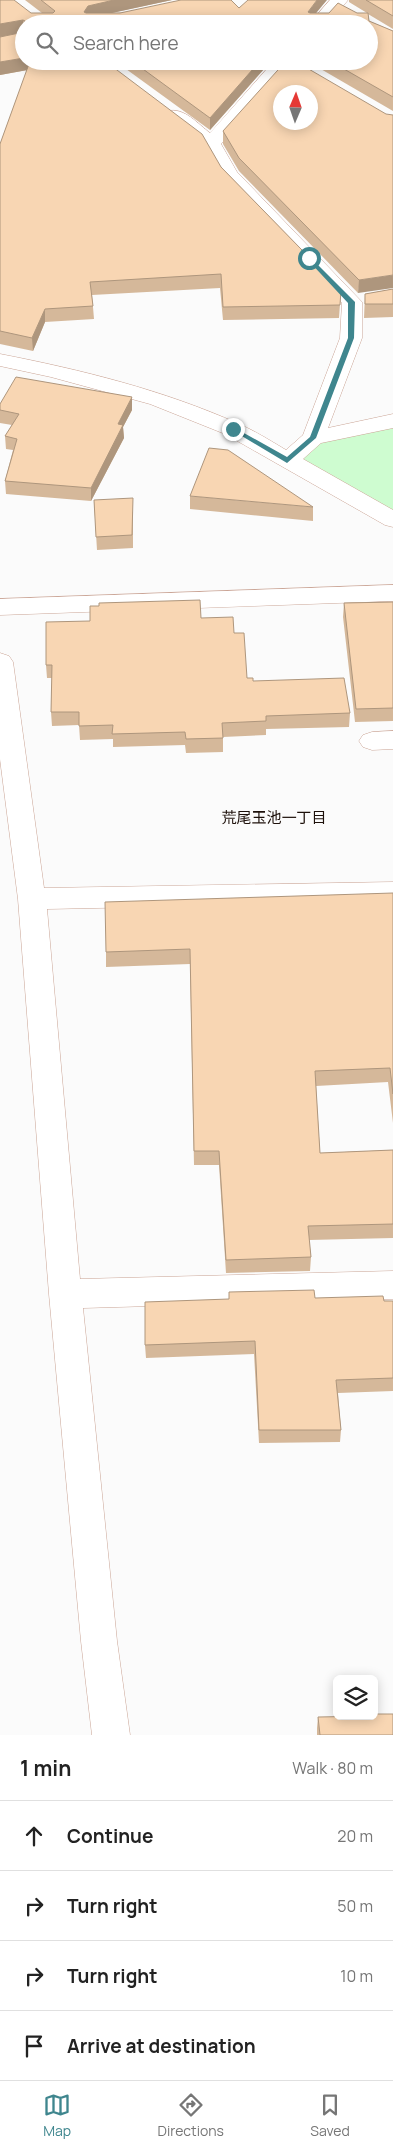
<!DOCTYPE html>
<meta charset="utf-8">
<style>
body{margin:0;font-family:Manrope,"Noto Sans JP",sans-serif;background:#f2f2f2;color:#222}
.controls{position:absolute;right:15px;bottom:15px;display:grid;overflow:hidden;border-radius:8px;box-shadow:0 2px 12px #0003}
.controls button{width:45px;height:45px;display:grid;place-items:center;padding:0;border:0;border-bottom:1px solid #e0e0e0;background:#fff;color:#222;font:25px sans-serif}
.compass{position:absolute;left:273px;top:85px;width:45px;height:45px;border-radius:50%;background:#fff;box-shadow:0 2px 12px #0003;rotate:2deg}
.stop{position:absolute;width:15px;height:15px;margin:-11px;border:4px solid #3f868e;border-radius:50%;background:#fff}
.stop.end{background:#3f868e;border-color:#fff;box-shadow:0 1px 5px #0008}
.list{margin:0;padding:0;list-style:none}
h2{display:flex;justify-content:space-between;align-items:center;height:65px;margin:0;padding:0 20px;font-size:21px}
h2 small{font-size:16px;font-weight:400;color:#767676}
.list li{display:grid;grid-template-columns:32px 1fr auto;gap:15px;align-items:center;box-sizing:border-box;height:70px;padding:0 20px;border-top:1px solid #e0e0e0}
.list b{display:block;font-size:19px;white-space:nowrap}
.list em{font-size:16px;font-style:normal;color:#767676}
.icon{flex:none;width:28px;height:28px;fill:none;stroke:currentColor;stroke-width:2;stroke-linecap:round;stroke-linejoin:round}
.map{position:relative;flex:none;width:393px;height:1735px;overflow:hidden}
.search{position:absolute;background:#fff;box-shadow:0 2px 12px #0003;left:15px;right:15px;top:15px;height:55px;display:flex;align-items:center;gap:12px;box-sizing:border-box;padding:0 18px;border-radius:28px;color:#767676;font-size:19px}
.sheet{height:345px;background:#fff}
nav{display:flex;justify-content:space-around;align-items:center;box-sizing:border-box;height:70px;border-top:1px solid #e0e0e0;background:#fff;font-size:14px;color:#767676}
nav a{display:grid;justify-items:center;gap:2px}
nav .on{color:#3f868e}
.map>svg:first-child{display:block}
.green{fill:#cefcd0}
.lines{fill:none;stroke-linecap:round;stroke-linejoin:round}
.minor-casing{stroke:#caa495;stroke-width:1}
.minor{fill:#fff;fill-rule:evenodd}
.wall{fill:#d5b89a}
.shaded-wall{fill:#ae967d}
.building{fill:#f8d6b3;stroke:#ae967d;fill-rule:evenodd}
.route{fill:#3f868e}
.labels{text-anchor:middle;stroke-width:4.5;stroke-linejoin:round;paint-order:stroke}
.neighbourhood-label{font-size:15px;fill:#1d100a;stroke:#fbfbfb}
</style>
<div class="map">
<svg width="393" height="1735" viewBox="0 0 393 1735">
<rect width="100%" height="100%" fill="#fbfbfb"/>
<path class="green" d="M393,427V512L301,458L318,442Z"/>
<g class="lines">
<g class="minor-casing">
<path id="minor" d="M330,0H348L328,24H309Z
M274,61H293L221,144L237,172L362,302V338L328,428L393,414V428L321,443L303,459L393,510V527L385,525L225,434L150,404L51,377L0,366V354C82,370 163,390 239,424C255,431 271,441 286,450L303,435L340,338L342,303L222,179L203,146L166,115L168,111C184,107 198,124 210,133Z
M393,585V601L0,615V599Z
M0,653L9,656L13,662L44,888L393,882V902L47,909L80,1279L393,1271V1299L83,1308L117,1641L130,1735H92L81,1641L49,1294L18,899L0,759Z
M393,731V749L372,750L363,747L359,741L363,735L372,732Z"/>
</g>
<use href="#minor" class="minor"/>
</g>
<path class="wall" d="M0,0L31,13H42L25,0H172L111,13L239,8L316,13H367L349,2V0H393V29L368,14L369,21L393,31V111L307,61H369V24H24V61L221,167L341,290L339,318L223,320L220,288L92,295L94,319L45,322L33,351L0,344V144L27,70L0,75V37L12,34L0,37Z
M115,61H271L210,130Z
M386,114L358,293L239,171L223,144V131Z
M393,289V317L364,318L365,294Z
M132,397V410L123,427L124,438L91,501L6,494L5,481L13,450L6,449L5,436L12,425L0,423V404Z
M190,496L313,507V521L190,509Z
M94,500L133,512V548L97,550Z
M393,602V721L355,722L343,617L344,603Z
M201,618L234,633L247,678L253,681L350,713L349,727L266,729V735L223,737V752L186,753L185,745L113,747V739L80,740L79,725L52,726L51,712L52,678H47L46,665Z
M393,893V1123L388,1082L316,1086L320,1153L393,1150V1238L309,1240L311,1257L310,1271L226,1273L219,1165H194L190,964L106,967V952Z
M229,1292L315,1298L393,1301V1391L338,1393L341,1430L340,1442L259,1443L254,1354L146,1358L145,1345L229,1299Z
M318,1717L393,1735H317V1728Z"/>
<path class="shaded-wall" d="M114,0H172L89,18L84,12L88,6Z
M317,0H327L307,24L308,12Z
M23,20L24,32L0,37V24Z
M24,58V61H32L33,69L0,75V62Z
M260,61H271L210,130V118Z
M393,275V288L358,293L359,280Z
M45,309V322L33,351L32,338Z
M132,397V410L123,427L124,438L91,501V488L118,424Z"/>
<path class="building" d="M0,0H14L31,13H53L55,11L41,0H114L88,6L84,12L86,13H120L181,0H231L239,8L248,0H317L308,12L310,13H329L338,3L357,13H368L369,21L393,31V97L330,61H369V24H25V21L23,20L0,24Z
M366,0H393V16Z
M24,32V58L0,62V37Z
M30,61H105L202,134L221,167L341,290L340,305L223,307L221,274L90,282L93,306L45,309L32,338L0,331V144Z
M132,61H260L210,118Z
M286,61H295L386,114L393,115V275L359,280L239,158L223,131ZM280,92H310V122H280Z
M393,289V304H365V294Z
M16,377L132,397L118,424L123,425L91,488L5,481L17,439L5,436L19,414L0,410V404Z
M209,448L228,450L313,507L190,496Z
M133,498L132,535L96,537L94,500Z
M200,600L201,618L233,617L234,633H244L247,678H253V681L344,678L350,713L266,716V721L222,723L223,738L186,739L185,732L112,734L113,725L79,726V712H51L52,665H46V622L90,621V606H99V603Z
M393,602V708L356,709L344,603Z
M393,893V1094L390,1068L315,1071L320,1153L393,1150V1224L308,1226L311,1257L226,1260L219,1151H194L190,949L106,952L105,902Z
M314,1290L315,1298L383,1296L384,1301H393V1378L336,1380L341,1430H259L255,1341L145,1345V1302L229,1299V1292Z
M374,1714H393V1735H320L318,1717L374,1716Z"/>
<path class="route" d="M309,256L355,302L354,338L316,438L287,463L230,429L235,428L287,457L310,437L348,338V303L307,259Z"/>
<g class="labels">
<g class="neighbourhood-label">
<text x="274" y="823">荒尾玉池一丁目</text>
</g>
</g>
</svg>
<div class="controls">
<button><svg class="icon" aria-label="layers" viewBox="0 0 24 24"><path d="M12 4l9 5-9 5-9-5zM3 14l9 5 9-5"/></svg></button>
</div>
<svg class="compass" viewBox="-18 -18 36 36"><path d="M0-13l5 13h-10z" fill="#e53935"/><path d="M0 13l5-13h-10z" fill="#767676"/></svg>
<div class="stop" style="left:309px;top:258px"></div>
<div class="stop end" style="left:233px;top:429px"></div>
<div class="search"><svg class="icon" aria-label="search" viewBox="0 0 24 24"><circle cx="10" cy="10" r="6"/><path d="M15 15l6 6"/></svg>Search here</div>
</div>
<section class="sheet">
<h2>1 min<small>Walk · 80 m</small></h2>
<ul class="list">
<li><svg class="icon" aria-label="ahead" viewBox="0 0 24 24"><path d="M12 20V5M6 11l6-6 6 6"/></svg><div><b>Continue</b></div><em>20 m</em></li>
<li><svg class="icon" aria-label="right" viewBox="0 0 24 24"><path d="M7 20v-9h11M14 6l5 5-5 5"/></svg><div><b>Turn right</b></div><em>50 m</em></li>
<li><svg class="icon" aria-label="right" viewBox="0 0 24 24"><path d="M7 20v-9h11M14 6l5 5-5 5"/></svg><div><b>Turn right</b></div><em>10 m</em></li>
<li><svg class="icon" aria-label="arrive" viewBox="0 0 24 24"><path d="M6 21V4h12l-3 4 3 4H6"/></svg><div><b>Arrive at destination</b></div></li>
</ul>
</section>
<nav>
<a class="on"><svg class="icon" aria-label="map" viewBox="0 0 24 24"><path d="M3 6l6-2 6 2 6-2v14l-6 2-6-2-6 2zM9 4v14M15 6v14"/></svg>Map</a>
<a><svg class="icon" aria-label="directions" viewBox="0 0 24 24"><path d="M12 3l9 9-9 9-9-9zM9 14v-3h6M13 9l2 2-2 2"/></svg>Directions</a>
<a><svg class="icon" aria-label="saved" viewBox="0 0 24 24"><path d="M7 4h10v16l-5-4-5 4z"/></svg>Saved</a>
</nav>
